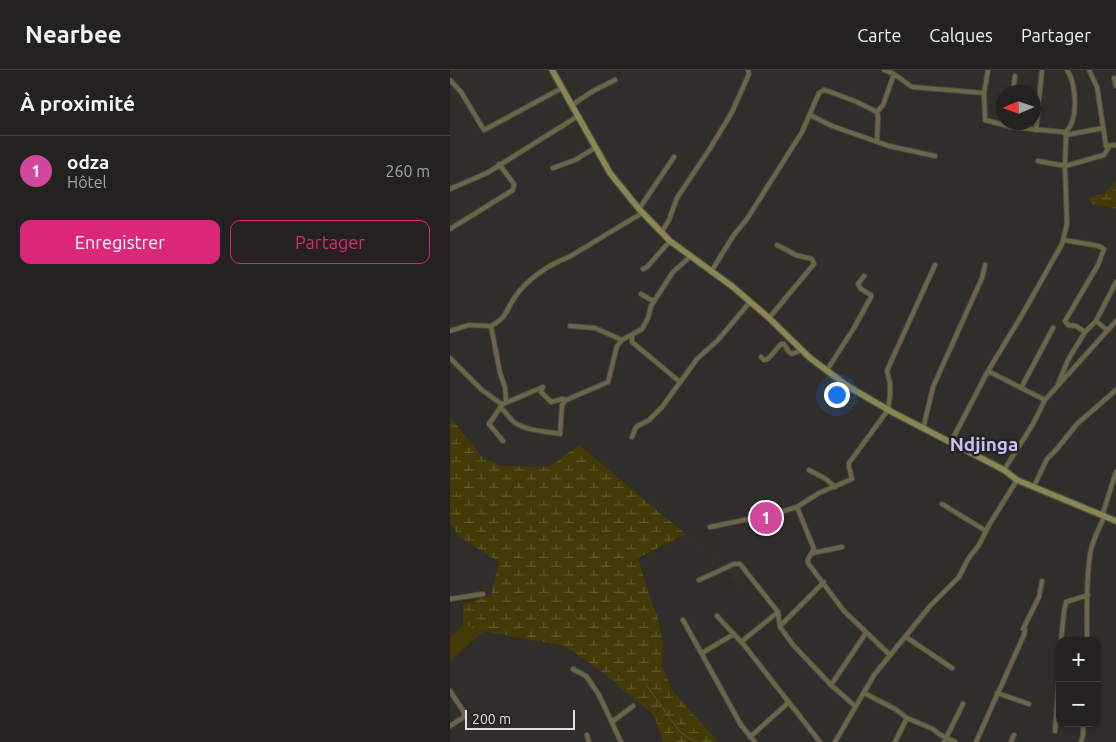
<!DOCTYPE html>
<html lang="fr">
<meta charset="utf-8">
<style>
body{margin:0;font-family:Ubuntu,sans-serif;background:#2f2f2d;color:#f1f3f6}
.controls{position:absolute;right:15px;bottom:15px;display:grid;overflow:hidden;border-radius:10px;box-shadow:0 1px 4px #0004}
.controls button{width:45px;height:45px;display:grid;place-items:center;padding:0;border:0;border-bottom:1px solid #403f3e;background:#232220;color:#f1f3f6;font:25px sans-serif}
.compass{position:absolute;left:546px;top:15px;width:45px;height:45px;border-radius:50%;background:#232220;box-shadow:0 1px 4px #0004;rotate:268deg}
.scale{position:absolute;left:15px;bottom:12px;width:110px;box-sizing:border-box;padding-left:5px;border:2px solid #e1e0de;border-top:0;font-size:14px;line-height:18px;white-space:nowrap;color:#e1e0de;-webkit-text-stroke:4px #252420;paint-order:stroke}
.you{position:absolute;left:386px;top:324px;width:18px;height:18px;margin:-12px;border:4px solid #fff;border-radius:50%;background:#1a73e8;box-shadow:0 0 0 8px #1a73e833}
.badge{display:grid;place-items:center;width:32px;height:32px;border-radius:50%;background:#db2777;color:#fff;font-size:16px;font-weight:700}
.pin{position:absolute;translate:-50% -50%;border:2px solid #fff;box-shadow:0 1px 5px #0006}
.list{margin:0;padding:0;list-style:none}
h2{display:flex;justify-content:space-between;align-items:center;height:65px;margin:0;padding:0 20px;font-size:21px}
h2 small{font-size:16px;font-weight:400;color:#a3a4a5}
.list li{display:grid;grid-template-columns:32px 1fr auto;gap:15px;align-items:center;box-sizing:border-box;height:70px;padding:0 20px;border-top:1px solid #403f3e}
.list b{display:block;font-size:19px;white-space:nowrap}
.list p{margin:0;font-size:16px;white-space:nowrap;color:#a3a4a5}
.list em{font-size:16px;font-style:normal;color:#a3a4a5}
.actions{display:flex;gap:10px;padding:15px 20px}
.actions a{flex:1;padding:11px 0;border:1px solid #db2777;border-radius:10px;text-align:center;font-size:18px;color:#db2777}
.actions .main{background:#db2777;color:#fff}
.map{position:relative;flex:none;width:666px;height:672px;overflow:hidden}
header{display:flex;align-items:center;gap:30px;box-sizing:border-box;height:70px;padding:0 25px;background:#232220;border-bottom:1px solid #403f3e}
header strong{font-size:24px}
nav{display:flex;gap:28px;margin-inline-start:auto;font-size:18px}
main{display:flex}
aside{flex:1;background:#232220}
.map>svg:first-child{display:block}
.green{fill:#423b07}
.wetland{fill:url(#wetland-marsh)}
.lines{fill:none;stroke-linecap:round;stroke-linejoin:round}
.stream{stroke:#565343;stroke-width:1}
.street-casing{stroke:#4b4a47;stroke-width:6}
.secondary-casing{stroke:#4b4a47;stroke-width:8}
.street{stroke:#6a6646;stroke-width:4}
.secondary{stroke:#8b8551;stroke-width:5.5}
.labels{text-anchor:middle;stroke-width:5;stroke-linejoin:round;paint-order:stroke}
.quarter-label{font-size:19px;font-weight:bold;fill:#c7bff8;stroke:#252420}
</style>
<header>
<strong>Nearbee</strong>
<nav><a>Carte</a><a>Calques</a><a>Partager</a></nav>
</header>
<main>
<aside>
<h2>À proximité<small></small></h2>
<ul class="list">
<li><span class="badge" style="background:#d1479c">1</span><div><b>odza</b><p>Hôtel</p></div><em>260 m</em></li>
</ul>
<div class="actions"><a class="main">Enregistrer</a><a>Partager</a></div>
</aside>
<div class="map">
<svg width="666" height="672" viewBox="0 0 666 672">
<defs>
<pattern id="wetland-marsh" width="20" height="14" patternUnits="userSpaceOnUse" patternTransform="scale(1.25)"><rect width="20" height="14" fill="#423b07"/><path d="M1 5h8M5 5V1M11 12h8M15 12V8" fill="none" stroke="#5d572b"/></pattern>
</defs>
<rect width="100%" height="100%" fill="#2f2e2a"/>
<path class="green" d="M13,555L34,561L0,591V568Z"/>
<path class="wetland" d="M666,110V139L642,134L639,128L656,122Z
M0,347L31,386L51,396L99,397L129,375L282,503L293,522L280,502L236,464L188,488L200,528L208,549L213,574L212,596L222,620L268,672H213L204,645L147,598L115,576L34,561L13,555V534L41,525L49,492L8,466L0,452Z"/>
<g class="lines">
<path class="stream" d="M197,616L230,662L247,672"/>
<g class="street-casing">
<path id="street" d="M434,0L444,4L462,17L534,23
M538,0L534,23L535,50L562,57L613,62L616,65L653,58
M639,0L647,17L656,76L666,75
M664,8L666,16
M0,10L11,22L34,60L112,18
M563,22L565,6
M122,35L143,21L165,10
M360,45L382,56L439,76L485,86
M586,60L592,0
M614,63C629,53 627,14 617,0
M427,71L428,47L427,42L433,35L444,4
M588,91L615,96L654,85L659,77
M103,98L125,90L145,78
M0,119L37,103L128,46
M189,139L224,87
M0,159L63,120L64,114L49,94
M211,163L219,150L227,128L261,77L282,42L299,4L298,0
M614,170L649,176L654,179L648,195L615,251L618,255L626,256L635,262
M193,199L197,197L220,171
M261,202L283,166L297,149L352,62L369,23L374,20L378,21L407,32L427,42
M191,224L201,230H205
M319,248L364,194L362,189L346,185L327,175
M646,251L657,260
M41,256C59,246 54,242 65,227C77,209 100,194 119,187L192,143
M120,256L145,258L172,270
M0,261L19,255L41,256L50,303L55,317L56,331
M182,266V272L230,312
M311,287L314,290L318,289L331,274H334L339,282L342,284L352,280
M0,288L32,320L50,333L53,334L93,317L91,322L101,332L112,329L116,330L158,312L167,276L172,270L192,259L198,248L201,236L223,202L241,186
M377,300L404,258L421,227V225L411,219L408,214L414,206
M538,301L595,330
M608,314L618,290L635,262L646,251L666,212
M571,318L603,258
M52,335L39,354L53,371
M50,337C55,341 59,348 64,352C76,361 95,361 110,364L112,335L116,330
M473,359L483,317L532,208L535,195
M182,367L186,357L199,350L212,337L247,289L268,270L300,232
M501,372L538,301L572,245L612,174L617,154L615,96L616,65
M359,400L376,409L385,417
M554,400L583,354L595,330L666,251
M584,416L597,389L606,380L627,354L666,320
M492,434L536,461
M347,437L364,479L358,489V493L394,541L440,585
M652,446L666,402
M260,457L323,444L347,437L369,423L402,409L399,397V393L438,340L440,325V313L437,301L439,296L485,195
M363,483L392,477
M249,510L284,494H290L328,542L330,557L344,576L381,615L405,636
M0,529L33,524
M267,546L294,575L370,672
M233,550L291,655L305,672
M330,556L374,512
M456,567L502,598
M611,571L614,542L616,532L638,525
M637,571C637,542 636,512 640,484C642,471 649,459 654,447
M291,572L328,542
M252,583L284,564
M123,599L136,606L149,625L171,672
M381,615L416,563
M0,621L14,642V647L0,656
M414,623L445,639L457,648L445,672
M547,623L579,634
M457,648L483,659L489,664L505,672
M162,652L183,636
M605,661L610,594
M137,665L139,672
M300,667L339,632
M385,672L424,605L481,535L509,507L518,489L529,475L539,455L567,410
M494,672L513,634
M526,672L574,565L575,560L573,559L589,527L592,511
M561,672L564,665
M631,672L633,666V653"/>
</g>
<g class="secondary-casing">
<path id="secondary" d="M102,0L160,103L189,139L220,171L283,217L319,248L360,288L399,317L442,342L554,400L567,410L666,451"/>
</g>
<use href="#street" class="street"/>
<use href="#secondary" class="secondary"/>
</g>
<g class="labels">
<g class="quarter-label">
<text x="534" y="381">Ndjinga</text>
</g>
</g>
</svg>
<div class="controls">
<button>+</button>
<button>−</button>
</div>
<svg class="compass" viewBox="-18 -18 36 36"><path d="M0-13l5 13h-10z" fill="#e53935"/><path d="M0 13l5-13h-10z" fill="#a3a4a5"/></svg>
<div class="scale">200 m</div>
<div class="you"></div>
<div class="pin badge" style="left:316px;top:448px;background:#d1479c">1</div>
</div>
</main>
